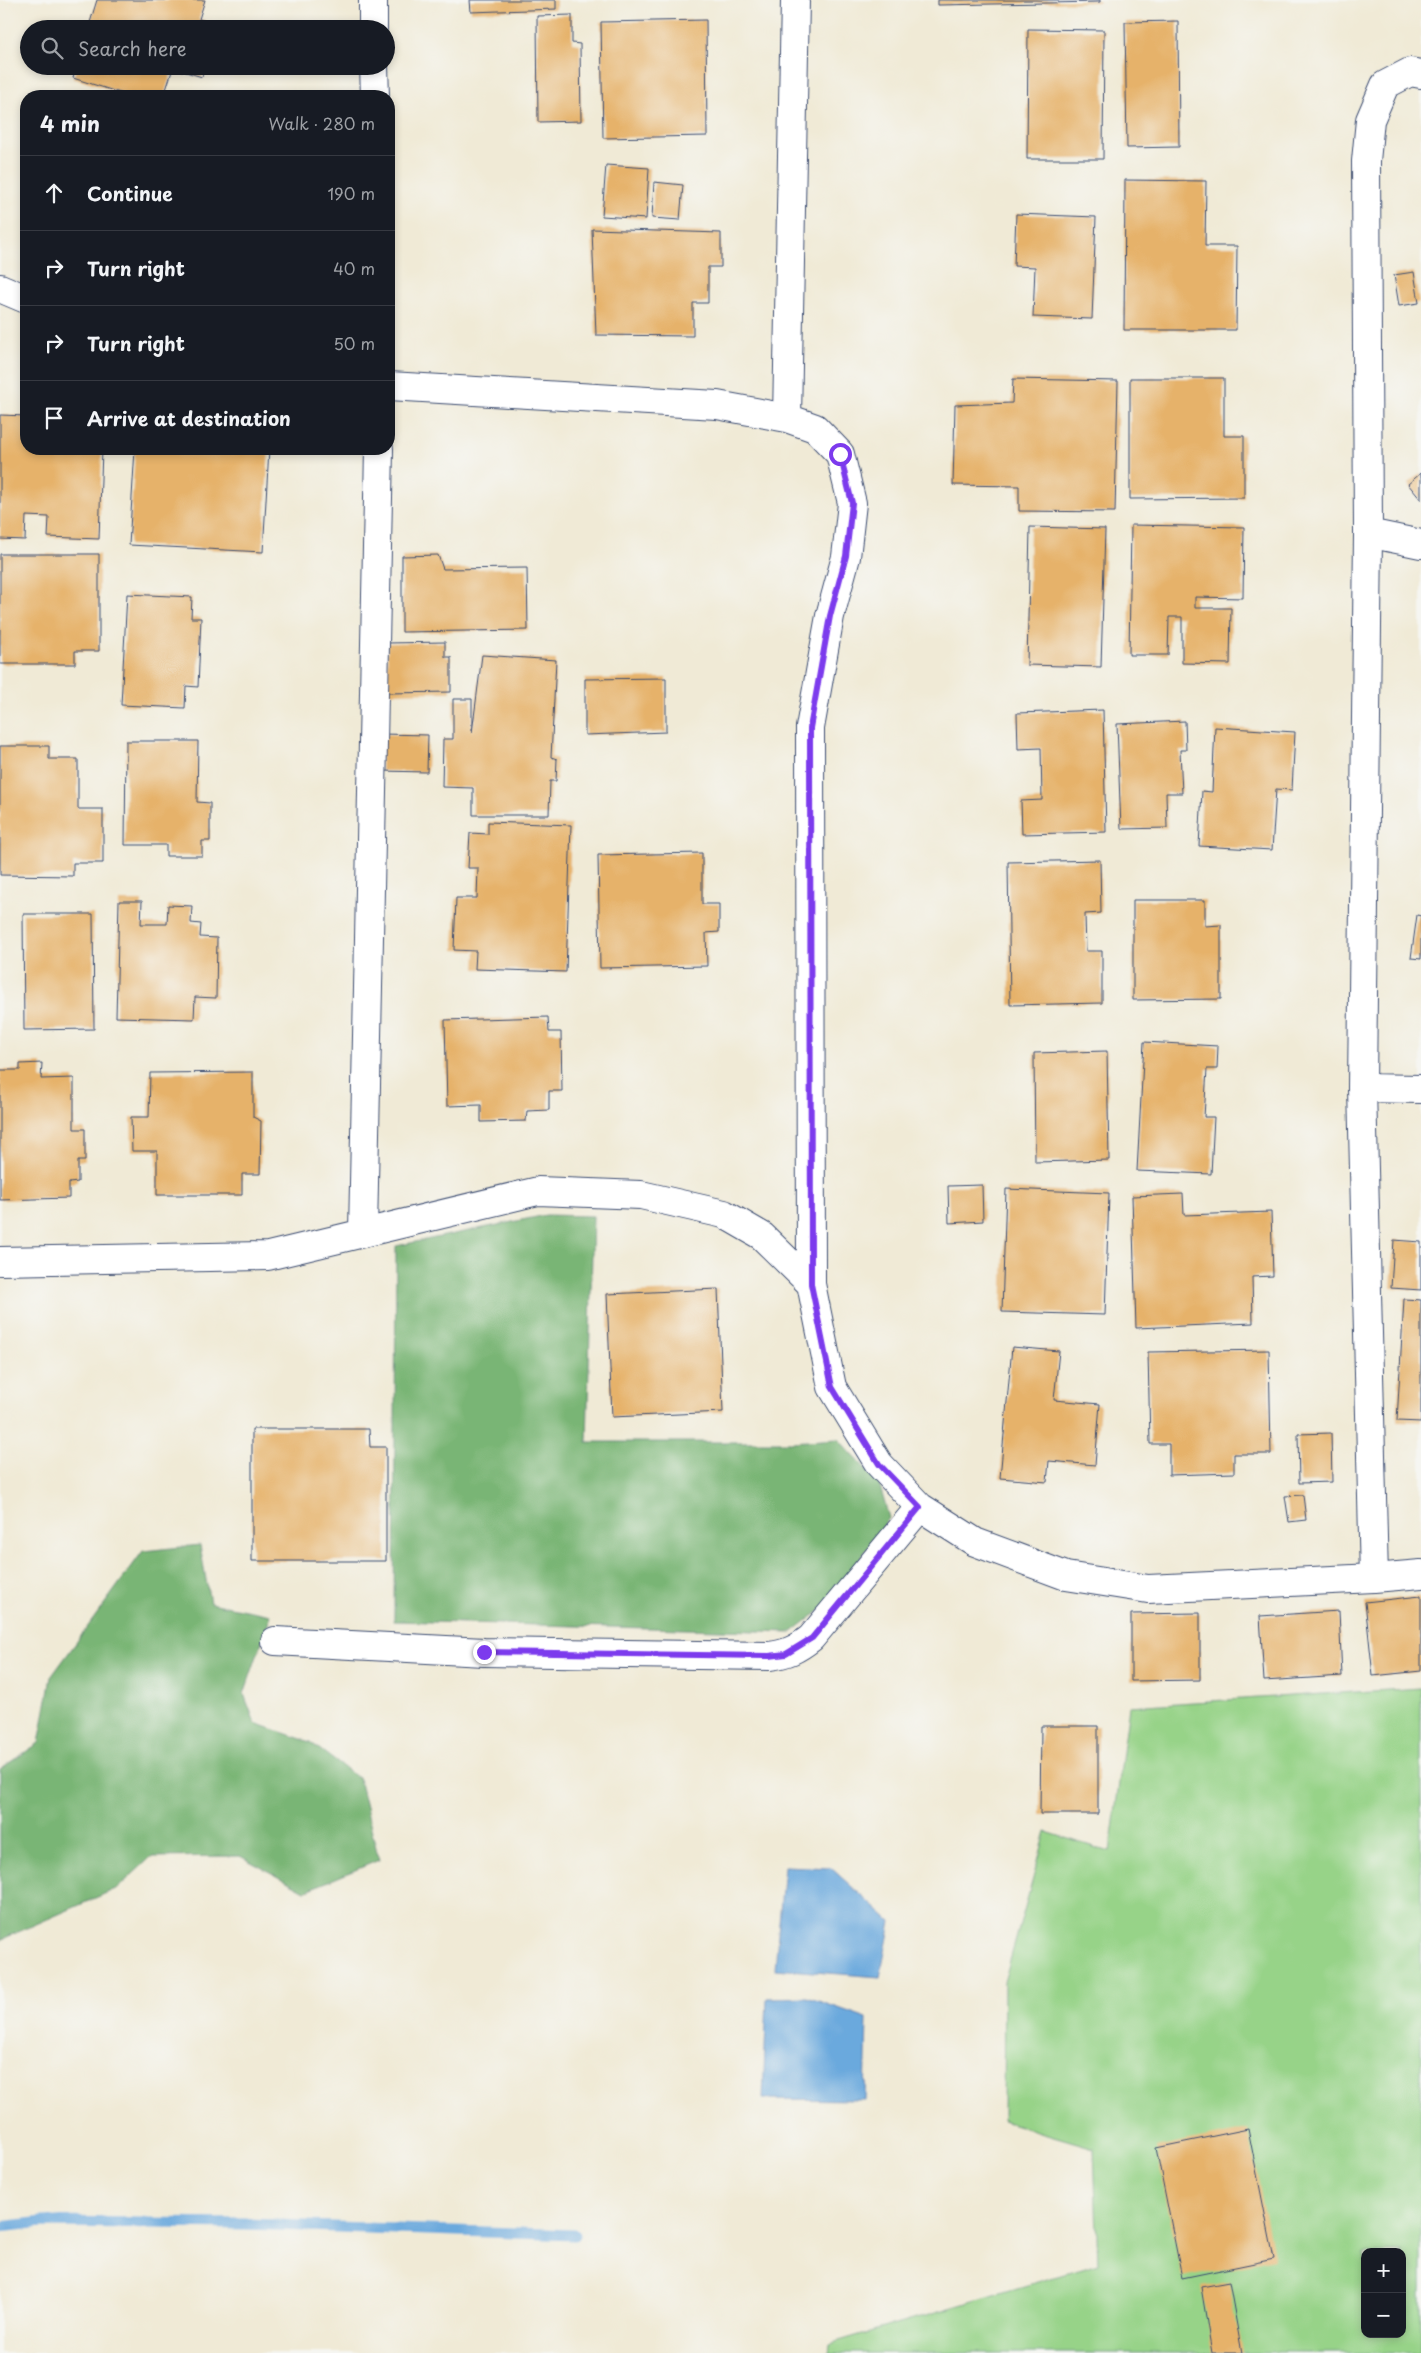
<!DOCTYPE html>
<meta charset="utf-8">
<style>
body{margin:0;font-family:"Playpen Sans",sans-serif;background:#242831;color:#f1f3f6}
.controls{position:absolute;right:15px;bottom:15px;display:grid;overflow:hidden;border-radius:10px;box-shadow:0 2px 8px #0003}
.controls button{width:45px;height:45px;display:grid;place-items:center;padding:0;border:0;border-bottom:1px solid #363941;background:#171b24;color:#f1f3f6;font:25px sans-serif}
.stop{position:absolute;width:15px;height:15px;margin:-11px;border:4px solid #7c3aed;border-radius:50%;background:#fff}
.stop.end{background:#7c3aed;border-color:#fff;box-shadow:0 1px 5px #0008}
.list{margin:0;padding:0;list-style:none}
h2{display:flex;justify-content:space-between;align-items:center;height:65px;margin:0;padding:0 20px;font-size:21px}
h2 small{font-size:16px;font-weight:400;color:#9ea1a6}
.list li{display:grid;grid-template-columns:32px 1fr auto;gap:15px;align-items:center;box-sizing:border-box;height:75px;padding:0 20px;border-top:1px solid #363941}
.list b{display:block;font-size:19px;white-space:nowrap}
.list em{font-size:16px;font-style:normal;color:#9ea1a6}
.icon{flex:none;width:28px;height:28px;fill:none;stroke:currentColor;stroke-width:2;stroke-linecap:round;stroke-linejoin:round}
.map{position:relative;flex:none;width:1421px;height:2353px;overflow:hidden}
.search{position:absolute;background:#171b24;box-shadow:0 2px 8px #0003;left:20px;top:20px;width:375px;height:55px;display:flex;align-items:center;gap:12px;box-sizing:border-box;padding:0 18px;border-radius:28px;color:#9ea1a6;font-size:19px}
.panel{position:absolute;background:#171b24;box-shadow:0 2px 8px #0003;left:20px;top:90px;width:375px;height:365px;border-radius:20px}
.map>svg:first-child{display:block}
.green{fill:#97d388;stroke:#598173;fill-rule:evenodd}
.forest{fill:#79b574;stroke:#4a7269}
.water{fill:#6ba9dd;stroke:#436c9e}
.lines{fill:none;stroke-linecap:round;stroke-linejoin:round}
.stream{stroke:#6ba9dd;stroke-width:11}
.building{fill:#e6b26b}
.street-casing{stroke:#3b4b70;stroke-width:30}
.street{stroke:#fff;stroke-width:28}
.route{stroke:#7c3aed;stroke-width:6}
</style>
<div class="map">
<svg width="1421" height="2353" viewBox="0 0 1421 2353">
<rect width="100%" height="100%" fill="#f6f6f2"/>
<filter id="ink" filterUnits="userSpaceOnUse"><feTurbulence type="fractalNoise" baseFrequency=".02" numOctaves="2"/><feDisplacementMap in="SourceGraphic" scale="10" xChannelSelector="R" yChannelSelector="G"/><feConvolveMatrix kernelMatrix="1 2 1 2 8 2 1 2 1" color-interpolation-filters="sRGB"/></filter>
<filter id="wash" filterUnits="userSpaceOnUse"><feTurbulence type="fractalNoise" baseFrequency=".0096" numOctaves="4" result="noise"/><feDisplacementMap in="SourceGraphic" scale="20" xChannelSelector="R" yChannelSelector="G"/><feGaussianBlur stdDeviation="1.12" result="paint"/><feColorMatrix in="noise" values="0 0 0 0 0 0 0 0 0 0 0 0 0 0 0 0 0 1.4 0 .05"/><feComposite in="paint" operator="in"/></filter>
<g filter="url(#wash)">
<rect width="100%" height="100%" fill="#f0ead6"/>
<path class="green" d="M1421,1688V2353H828L829,2344L1098,2264L1094,2148L1003,2121L1004,1982L1046,1832L1110,1852L1129,1706ZM1365,2252H1402V2334H1365Z"/>
<path class="forest" d="M546,1215L593,1216L587,1442H792L838,1439L879,1483L889,1518L830,1603L792,1632L394,1621L396,1246Z
M200,1545L210,1603L271,1615L244,1694L255,1723L310,1742L359,1779L379,1860L305,1891L240,1856L151,1857L118,1888L0,1940V1769L39,1743L51,1677L143,1551Z"/>
<path class="water" d="M784,1866L831,1868L891,1922L880,1977L775,1969Z
M807,1997L867,2018L865,2100L763,2099L767,1998Z"/>
<g class="lines">
<path class="stream" d="M0,2227L43,2222L245,2224L575,2235"/>
</g>
<g id="blocks">
<path class="building" d="M97,0H205L199,19L218,25L216,29H88Z
M470,0H556V9L471,12Z
M938,0H1100V2L938,5Z
M572,15V43L580,44L581,121L538,122L537,16Z
M706,20L707,136L603,138L601,22Z
M1178,21L1179,147L1127,148L1125,22Z
M1028,29L1104,30L1103,159H1027Z
M77,66H205L202,77L173,68L164,96H130L73,78Z
M606,165L649,168L646,219L602,216Z
M1125,180L1206,181L1205,246H1237L1236,330H1124Z
M654,182L683,185L680,220L652,218Z
M1016,214L1096,217L1092,319L1033,317L1035,267L1014,266Z
M592,229L721,233V267H708V303H693V336L596,335Z
M1414,272L1419,303L1399,306L1394,275Z
M1130,378H1224V436H1244V498L1130,499Z
M1013,379L1118,381L1115,512L1019,511V486L953,485L955,405L1012,403Z
M0,415L26,416V449H102L99,539L48,537L49,517L26,516L25,540L0,539Z
M135,449H269L263,552L129,545Z
M1421,473V500L1408,484Z
M1131,525L1244,527L1243,598L1195,597V608H1231L1230,664L1182,663V617H1169L1168,655H1129Z
M1030,527L1105,529L1101,667L1027,665Z
M0,554H99V651H75V664H0Z
M438,555L443,569L527,568L528,630L402,632V556Z
M127,594L192,597L191,618H201L198,687L186,686L185,708L121,705Z
M445,642V657H451V692L388,693L387,643Z
M482,655L556,660L551,757L557,759L556,781H550L549,815H473V788L442,787L443,739H453V699H472V733Z
M666,678V732L585,735V679Z
M1103,710L1106,832L1022,834L1021,801L1042,800L1041,748L1018,749L1017,713Z
M1185,721L1186,750H1180L1182,793H1166L1167,828L1121,829L1117,724Z
M1215,727L1295,732L1292,790L1276,789L1272,850L1199,846L1202,791L1212,792Z
M382,734L428,735L427,772L381,771Z
M126,741H198L197,802L210,803V841H202V856H166V845H125Z
M0,746H49V759H78V809H103V863H73V876L0,875Z
M488,822L571,825L566,972L475,969L476,951L454,950L456,898H477L478,868H468L470,833L488,834Z
M702,853V904H719V932L706,933L707,966L600,968L598,855Z
M1100,860L1101,913L1085,914L1086,951H1102V1003L1010,1005L1008,862Z
M1133,900H1205V926L1221,925V999L1133,1000Z
M119,901H142L141,924H167L168,905L192,906L191,923L201,924L200,937L217,938L216,998L195,997L194,1019L116,1017Z
M23,914H93L94,1029L24,1030Z
M1417,915L1421,916V959L1411,958Z
M548,1017L549,1032H561L562,1091H549V1110L527,1111L526,1121L481,1122V1105L447,1106L445,1020Z
M1144,1042L1218,1046L1217,1069H1207L1204,1117H1214L1211,1174L1137,1171Z
M1107,1051L1109,1160L1035,1162L1034,1053Z
M42,1063L41,1079L74,1078V1129H85V1161H78V1182L69,1183V1198L0,1200V1070H20V1064Z
M253,1072V1117L261,1121L260,1174H242V1195H157V1151H132L131,1117H149L150,1073Z
M982,1185L983,1221L949,1223L948,1186Z
M1006,1189L1109,1193L1105,1315L1002,1312Z
M1183,1194L1184,1215L1271,1212L1273,1276L1252,1277L1253,1323L1136,1328L1132,1196Z
M1394,1240L1421,1242V1290L1391,1288Z
M718,1289L723,1412L612,1417L607,1294Z
M1404,1299L1421,1300V1422L1397,1421Z
M1012,1347L1059,1351L1054,1400L1100,1404L1095,1465L1049,1461L1047,1482L1000,1478Z
M1269,1350L1271,1454H1234V1473L1169,1475V1444H1150L1148,1352Z
M252,1429H369L370,1447H386V1561H252Z
M1331,1433L1332,1482L1299,1483L1298,1434Z
M1303,1495L1306,1520L1289,1522L1285,1496Z
M1421,1596V1671L1373,1676L1365,1602Z
M1339,1611L1342,1676L1264,1681L1260,1616Z
M1200,1613V1680L1131,1681V1614Z
M1041,1726H1098V1814H1040Z
M1248,2129L1274,2259L1182,2278L1156,2148Z
M1229,2282L1242,2353H1212L1201,2287Z"/>
</g>
</g>
<g filter="url(#ink)">
<use href="#blocks" fill-opacity="0" stroke="#3b4b70" stroke-width="1"/>
<g class="lines">
<g class="street-casing">
<path id="street" d="M373,0V29
M374,66L375,96
M0,288L26,299
M389,386L717,405L787,418L815,428L840,454L852,503L846,557L830,616L810,728L811,1284L832,1387L879,1464L920,1507L975,1542L1066,1576L1148,1589L1374,1578L1421,1574
M787,418L795,0
M1368,533L1421,544
M1362,1088L1421,1089
M363,1232L379,449
M0,1261L268,1256L538,1191L641,1195L724,1214L762,1236L811,1284
M1374,1578L1362,1088L1368,533L1366,161L1370,120L1385,85L1410,72L1421,74
M275,1641L484,1652L769,1656C787,1654 797,1649 811,1638L920,1507"/>
</g>
<use href="#street" class="street"/>
</g>
</g>
<g class="lines" filter="url(#ink)">
<path class="route" d="M484,1652L769,1656L786,1654L812,1638L920,1507L879,1464L832,1387L811,1284L810,728L830,616L846,556L852,503L840,454"/>
</g>
</svg>
<div class="controls">
<button>+</button>
<button>−</button>
</div>
<div class="stop" style="left:840px;top:454px"></div>
<div class="stop end" style="left:484px;top:1652px"></div>
<div class="search"><svg class="icon" aria-label="search" viewBox="0 0 24 24"><circle cx="10" cy="10" r="6"/><path d="M15 15l6 6"/></svg>Search here</div>
<section class="panel">
<h2>4 min<small>Walk · 280 m</small></h2>
<ul class="list">
<li><svg class="icon" aria-label="ahead" viewBox="0 0 24 24"><path d="M12 20V5M6 11l6-6 6 6"/></svg><div><b>Continue</b></div><em>190 m</em></li>
<li><svg class="icon" aria-label="right" viewBox="0 0 24 24"><path d="M7 20v-9h11M14 6l5 5-5 5"/></svg><div><b>Turn right</b></div><em>40 m</em></li>
<li><svg class="icon" aria-label="right" viewBox="0 0 24 24"><path d="M7 20v-9h11M14 6l5 5-5 5"/></svg><div><b>Turn right</b></div><em>50 m</em></li>
<li><svg class="icon" aria-label="arrive" viewBox="0 0 24 24"><path d="M6 21V4h12l-3 4 3 4H6"/></svg><div><b>Arrive at destination</b></div></li>
</ul>
</section>
</div>
